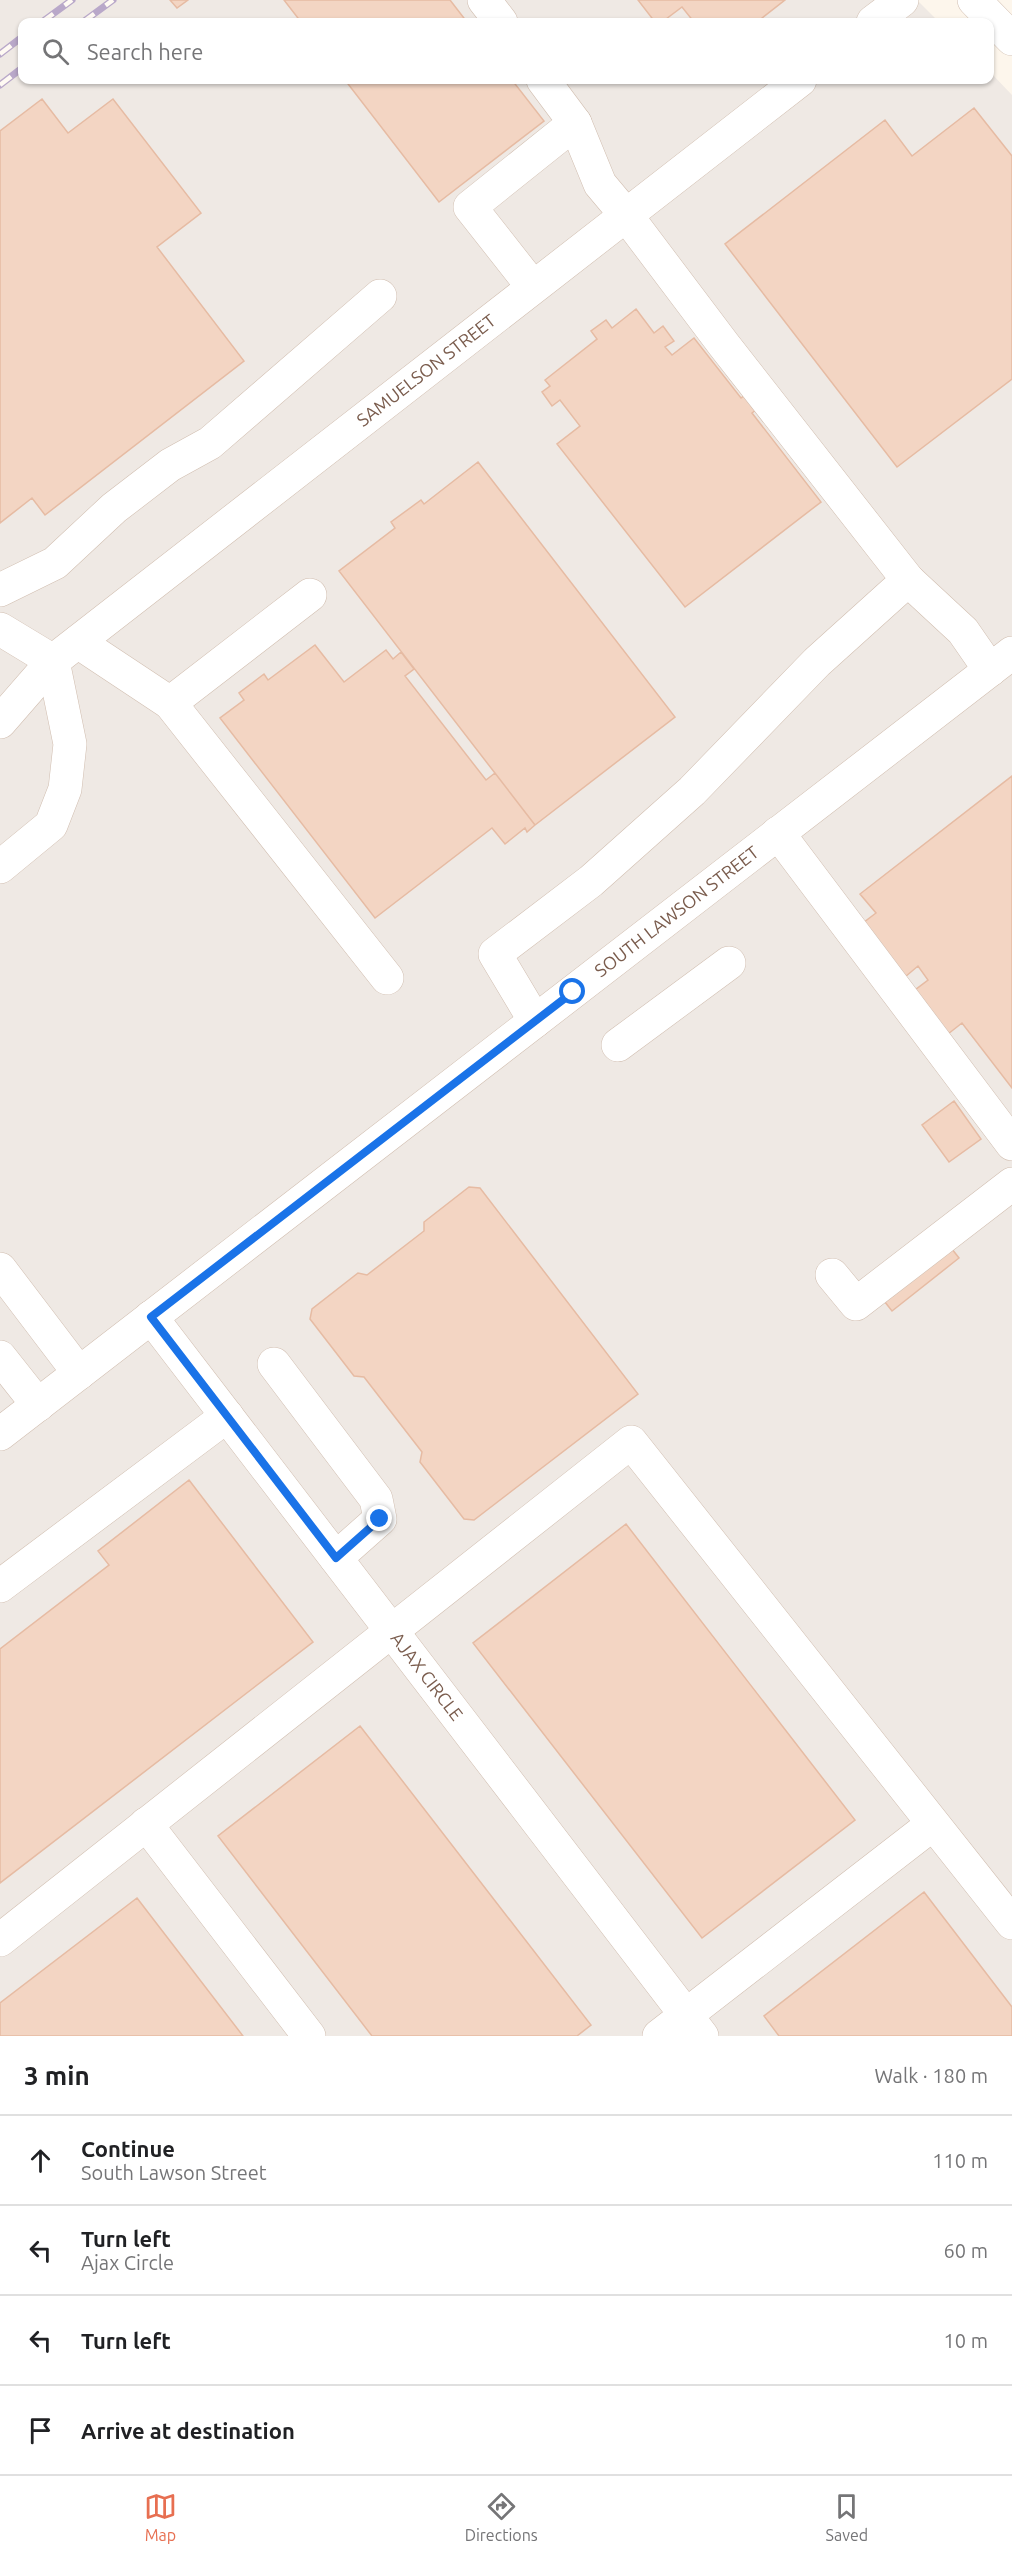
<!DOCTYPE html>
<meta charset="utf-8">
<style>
body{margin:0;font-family:Ubuntu,sans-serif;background:#f2f2f2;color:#202124}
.stop{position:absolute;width:18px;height:18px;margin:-14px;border:4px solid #1a73e8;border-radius:50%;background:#fff}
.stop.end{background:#1a73e8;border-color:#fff;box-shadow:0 2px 6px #0008}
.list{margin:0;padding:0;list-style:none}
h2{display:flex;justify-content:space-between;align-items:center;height:78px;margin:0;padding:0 24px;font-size:26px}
h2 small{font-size:20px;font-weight:400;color:#757577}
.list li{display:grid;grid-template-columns:39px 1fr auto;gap:18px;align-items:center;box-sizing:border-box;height:90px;padding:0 24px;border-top:2px solid #e0e0e0}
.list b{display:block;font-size:22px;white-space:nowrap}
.list p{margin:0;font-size:20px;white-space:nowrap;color:#757577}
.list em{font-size:20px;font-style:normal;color:#757577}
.icon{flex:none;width:33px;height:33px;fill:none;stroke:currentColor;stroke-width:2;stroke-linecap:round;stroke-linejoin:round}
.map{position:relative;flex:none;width:1012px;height:2036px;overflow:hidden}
.search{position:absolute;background:#fff;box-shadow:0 2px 4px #0004;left:18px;right:18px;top:18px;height:66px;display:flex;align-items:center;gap:15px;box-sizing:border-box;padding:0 21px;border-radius:12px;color:#757577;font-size:22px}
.sheet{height:438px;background:#fff}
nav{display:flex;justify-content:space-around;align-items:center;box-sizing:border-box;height:84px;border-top:2px solid #e0e0e0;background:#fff;font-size:16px;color:#757577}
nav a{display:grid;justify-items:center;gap:3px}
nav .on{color:#e76f51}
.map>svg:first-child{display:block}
.industrial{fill:#efe9e4}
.building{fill:#f3d5c3;stroke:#e6bba3;stroke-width:1.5}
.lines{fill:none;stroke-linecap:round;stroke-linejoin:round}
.minor-casing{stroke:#d1beb0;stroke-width:34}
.minor{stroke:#fff;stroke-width:33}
.rail-casing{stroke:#b9a8c9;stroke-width:7}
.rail{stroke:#fffaf3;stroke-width:4.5;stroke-dasharray:14;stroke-linecap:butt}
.route{stroke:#1a73e8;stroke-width:8}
.labels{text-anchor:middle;stroke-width:6;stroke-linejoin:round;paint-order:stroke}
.street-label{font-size:18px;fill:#7a5c4d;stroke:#fffaf3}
</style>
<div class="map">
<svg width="1012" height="2036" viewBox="0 0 1012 2036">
<rect width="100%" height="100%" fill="#fdf6ec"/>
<path class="industrial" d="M0,0H917L939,22H22V80H990V72L1012,95V2036H0Z"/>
<path class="building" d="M170,0H188L177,8Z
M284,0H450L467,22H301Z
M638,0H785L757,22H694L682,7L662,22H655Z
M345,80H512L544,121L439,202Z
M42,99L68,133L113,99L201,213L157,247L244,361L45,515L32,498L0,523V131Z
M974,108L1012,156V379L897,467L725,244L885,120L912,156Z
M636,309L654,333L663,326L674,341L665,347L672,355L694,338L741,398L745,395L757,409L752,413L821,502L685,607L557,444L580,426L560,400L552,406L542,392L550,386L545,380L597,339L591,331L606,320L612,328Z
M478,462L675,717L535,825L339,571L395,528L391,522L421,500L424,504Z
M315,645L344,682L386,650L393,659L401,652L414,669L405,676L486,780L495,773L535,825L527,832L525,828L505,844L492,828L375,918L220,718L244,700L239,693L264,674L268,680Z
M1012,776V1088L962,1023L948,1034L915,990L928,980L918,966L905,977L863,923L876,913L860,894Z
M954,1101L981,1139L949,1162L922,1125Z
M469,1187L480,1188L638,1394L474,1520L464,1519L420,1462L422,1452L364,1377L354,1376L310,1319L312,1309L358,1273L367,1275L424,1231V1222Z
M948,1244L959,1258L892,1311L881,1297Z
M189,1480L313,1642L0,1883V1649L109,1565L98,1551Z
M626,1524L855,1820L702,1938L473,1643Z
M360,1726L591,2025L577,2036H372L218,1836Z
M924,1892L1012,2007V2036H779L764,2016Z
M137,1898L243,2036H0V2003Z"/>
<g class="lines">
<g class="minor-casing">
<g id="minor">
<path d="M484,0L501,22"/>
<path d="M974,0L1012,39"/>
<path d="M873,22L902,0"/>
<path d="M533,287L470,207L575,123L543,80"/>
<path d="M908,580L963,631L990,670"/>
<path d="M0,590L55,563L114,508L170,465L210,443L380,296"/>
<path d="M0,629L53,661L70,744L65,789L51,825L0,867"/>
<path d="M78,642L170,703L310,595"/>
<path d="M170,703L387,978"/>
<path id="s1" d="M0,722L53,661L800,80"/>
<path d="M778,833L1012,1144"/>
<path d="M535,1021L495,954L591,881L692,791L817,662L908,580L724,345L626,215L600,184L575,123"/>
<path d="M618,1045L729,963"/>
<path d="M0,1269L79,1373"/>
<path d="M832,1275L856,1304L1012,1184"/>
<path id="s2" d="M151,1317L702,2036"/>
<path d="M0,1357L38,1405"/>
<path d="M274,1364L376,1499L380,1519L336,1558"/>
<path id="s3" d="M0,1434L1012,653"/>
<path d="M0,1586L227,1416"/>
<path d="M146,1824L309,2036"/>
<path d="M0,1940L631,1442L1012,1923"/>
<path d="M659,2036L933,1824"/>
</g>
</g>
<use href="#minor" class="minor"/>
<g class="rail-casing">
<path id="rail" d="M42,22L72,0
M83,22L113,0
M0,54L22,37
M0,85L22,68"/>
</g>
<use href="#rail" class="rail"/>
</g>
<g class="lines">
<path class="route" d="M380,1519L336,1558L151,1317L573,992"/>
</g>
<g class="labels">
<g class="street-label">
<text dy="6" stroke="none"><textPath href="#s1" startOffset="554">SAMUELSON STREET</textPath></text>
<text dy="6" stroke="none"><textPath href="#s3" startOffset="855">SOUTH LAWSON STREET</textPath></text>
<text dy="6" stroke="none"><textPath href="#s2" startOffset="453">AJAX CIRCLE</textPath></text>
</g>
</g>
</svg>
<div class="stop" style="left:573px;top:992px"></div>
<div class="stop end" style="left:380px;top:1519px"></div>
<div class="search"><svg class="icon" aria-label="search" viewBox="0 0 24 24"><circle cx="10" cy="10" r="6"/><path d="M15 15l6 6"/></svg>Search here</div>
</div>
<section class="sheet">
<h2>3 min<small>Walk · 180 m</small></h2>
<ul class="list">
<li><svg class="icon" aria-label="ahead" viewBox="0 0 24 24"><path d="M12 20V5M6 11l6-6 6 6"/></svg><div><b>Continue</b><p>South Lawson Street</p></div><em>110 m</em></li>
<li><svg class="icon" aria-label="left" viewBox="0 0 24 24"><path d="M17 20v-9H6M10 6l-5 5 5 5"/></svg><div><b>Turn left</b><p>Ajax Circle</p></div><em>60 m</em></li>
<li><svg class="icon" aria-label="left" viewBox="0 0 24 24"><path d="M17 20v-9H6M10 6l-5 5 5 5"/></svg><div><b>Turn left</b></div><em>10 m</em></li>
<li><svg class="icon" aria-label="arrive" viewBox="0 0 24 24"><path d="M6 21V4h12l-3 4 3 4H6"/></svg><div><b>Arrive at destination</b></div></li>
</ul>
</section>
<nav>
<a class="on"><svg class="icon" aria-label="map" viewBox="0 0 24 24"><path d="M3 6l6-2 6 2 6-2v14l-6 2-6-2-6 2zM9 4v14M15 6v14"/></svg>Map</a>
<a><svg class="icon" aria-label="directions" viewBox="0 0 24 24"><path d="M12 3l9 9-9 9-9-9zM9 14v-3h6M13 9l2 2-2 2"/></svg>Directions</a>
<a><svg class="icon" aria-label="saved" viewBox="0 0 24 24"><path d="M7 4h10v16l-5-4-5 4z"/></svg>Saved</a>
</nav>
